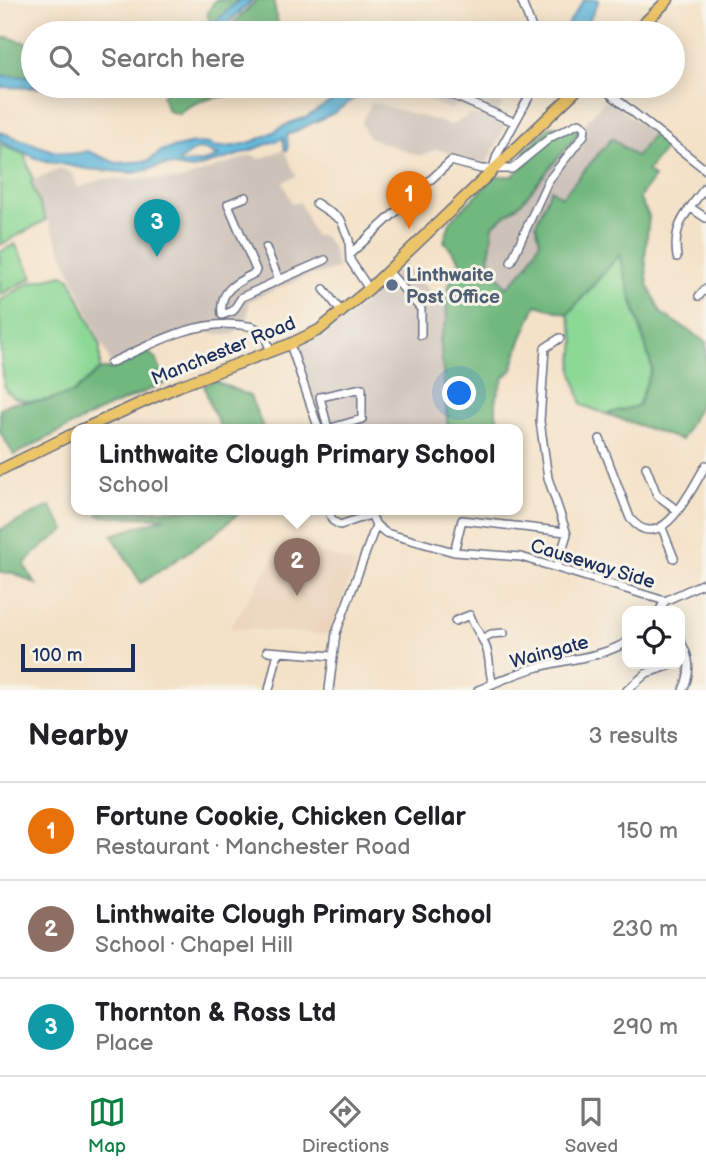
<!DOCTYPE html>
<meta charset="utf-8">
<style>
body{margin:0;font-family:"Balsamiq Sans",sans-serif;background:#f6f6f6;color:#202124}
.controls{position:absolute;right:21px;bottom:21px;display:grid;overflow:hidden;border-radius:14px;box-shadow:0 4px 18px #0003}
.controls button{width:63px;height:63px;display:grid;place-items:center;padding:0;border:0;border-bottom:2px solid #e0e0e0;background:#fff;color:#202124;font:35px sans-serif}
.scale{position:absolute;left:21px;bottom:18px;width:114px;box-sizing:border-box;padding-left:7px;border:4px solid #1b2f5e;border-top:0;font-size:19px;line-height:24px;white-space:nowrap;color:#1b2f5e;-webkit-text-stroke:5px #f7f3e8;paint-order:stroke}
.you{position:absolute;left:460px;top:394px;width:24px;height:24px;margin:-18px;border:5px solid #fff;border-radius:50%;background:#1a73e8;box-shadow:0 0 0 10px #1a73e833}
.badge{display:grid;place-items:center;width:46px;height:46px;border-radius:50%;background:#0b8043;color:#fff;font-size:23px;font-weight:700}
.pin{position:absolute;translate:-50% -58px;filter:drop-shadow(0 2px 4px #0008)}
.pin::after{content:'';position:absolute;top:37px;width:24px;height:21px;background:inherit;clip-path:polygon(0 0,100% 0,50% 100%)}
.popup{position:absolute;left:71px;top:424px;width:452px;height:91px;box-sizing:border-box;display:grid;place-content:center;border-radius:14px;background:#fff;filter:drop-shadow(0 2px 5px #0005);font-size:23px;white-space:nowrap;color:#757577}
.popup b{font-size:26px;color:#202124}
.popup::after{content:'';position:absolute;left:50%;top:100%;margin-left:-14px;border:14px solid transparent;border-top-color:#fff}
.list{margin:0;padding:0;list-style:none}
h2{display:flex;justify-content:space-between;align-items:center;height:91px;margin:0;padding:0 28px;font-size:30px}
h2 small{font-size:23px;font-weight:400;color:#757577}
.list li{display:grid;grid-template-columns:46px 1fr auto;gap:21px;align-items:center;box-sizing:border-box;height:98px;padding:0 28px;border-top:2px solid #e0e0e0}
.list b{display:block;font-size:26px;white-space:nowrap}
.list p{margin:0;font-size:23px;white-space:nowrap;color:#757577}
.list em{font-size:23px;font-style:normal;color:#757577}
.icon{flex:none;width:38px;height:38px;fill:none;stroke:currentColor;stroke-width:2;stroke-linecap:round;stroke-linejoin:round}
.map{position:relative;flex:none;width:706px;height:690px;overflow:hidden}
.search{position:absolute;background:#fff;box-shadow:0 4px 18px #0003;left:21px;right:21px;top:21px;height:77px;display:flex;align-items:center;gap:18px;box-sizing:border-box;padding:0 24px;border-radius:38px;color:#757577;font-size:26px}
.sheet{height:385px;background:#fff}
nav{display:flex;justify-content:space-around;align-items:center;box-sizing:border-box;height:98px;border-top:2px solid #e0e0e0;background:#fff;font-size:19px;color:#757577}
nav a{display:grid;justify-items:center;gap:4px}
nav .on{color:#0b8043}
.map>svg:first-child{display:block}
.built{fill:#ebd3ba}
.industrial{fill:#cdc2b9}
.green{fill:#8cd895;stroke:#54847a;stroke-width:2}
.forest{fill:#71b87e;stroke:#46746e;stroke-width:2}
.water{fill:#5cb5d9;stroke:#3c729c;stroke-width:2;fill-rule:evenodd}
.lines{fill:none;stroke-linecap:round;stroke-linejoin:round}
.minor-casing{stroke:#676e83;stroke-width:10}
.major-casing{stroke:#676e83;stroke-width:13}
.minor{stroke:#fff;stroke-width:7}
.major{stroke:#edc569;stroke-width:10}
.service-dot{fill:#5c6f8a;stroke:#f7f3e8;stroke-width:2.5}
.labels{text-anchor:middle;stroke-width:6;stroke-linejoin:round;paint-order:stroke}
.service-label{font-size:19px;font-weight:bold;fill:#4e5e75;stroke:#f7f3e8;text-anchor:start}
.street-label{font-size:19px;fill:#1b2f5e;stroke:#f7f3e8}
</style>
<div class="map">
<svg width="706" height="690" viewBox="0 0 706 690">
<rect width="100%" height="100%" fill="#f7f3e8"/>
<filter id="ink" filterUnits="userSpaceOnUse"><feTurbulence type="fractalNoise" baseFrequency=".0143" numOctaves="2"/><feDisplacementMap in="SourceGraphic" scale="14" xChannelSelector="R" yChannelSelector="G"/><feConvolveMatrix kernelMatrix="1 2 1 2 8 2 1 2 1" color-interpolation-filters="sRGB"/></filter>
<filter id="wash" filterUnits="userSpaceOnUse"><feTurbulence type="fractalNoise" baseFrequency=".00686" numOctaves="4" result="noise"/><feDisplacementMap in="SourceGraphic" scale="28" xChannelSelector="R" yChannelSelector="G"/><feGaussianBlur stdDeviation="1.57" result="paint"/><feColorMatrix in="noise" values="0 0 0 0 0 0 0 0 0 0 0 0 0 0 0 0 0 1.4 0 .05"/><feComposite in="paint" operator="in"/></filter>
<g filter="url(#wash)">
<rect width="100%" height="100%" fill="#f4e2c8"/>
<path class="built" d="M284,542L356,564L330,635L230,628Z"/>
<path class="industrial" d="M397,86H513L494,118L507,122L486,166L437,149L419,156L368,137L361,123L372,102L451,125L470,115L490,118L459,105L450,109Z
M606,98L653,134L637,157L612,138L562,197L551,189L536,224L540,241L528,265L507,289L489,261L493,224L521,203Z
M284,149L296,176L283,182L292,204L300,202L314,235L325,237L332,247L338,269L307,276L249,301L248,318L233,335L207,333L192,334L113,369L31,181L60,168L72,173L78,188L104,179L180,180L252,155L260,159Z
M404,265L430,291L446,293L447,321L440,339L448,428L355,430L354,425L327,429L309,386L300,348L352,314Z"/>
<path class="green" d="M0,145L24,154L33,180L31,182L46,220L0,245Z
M15,244L33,277L0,295V252Z
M619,255L652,368L638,406L606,414L582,405L572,370L575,341L568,314Z
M62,275L70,278L100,344V369C92,376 84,385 75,391C59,402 15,408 5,388C0,369 0,324 0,301L29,283Z"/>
<path class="forest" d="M215,0H239L207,31L209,19L207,14Z
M257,0H273L280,33H223Z
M7,37L33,45V76H0V39Z
M170,86H257C234,98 196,95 179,114L168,111L162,96Z
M551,126L581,130L521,203L493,225L489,261L507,288L528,265L540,241L536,224L551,189L562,197L612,138L636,157L653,134L667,146L647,171L654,177L639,198L649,216L645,257L648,285L661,313L706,342V393L681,440L606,414L638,406L652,368L619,255L568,314L536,305L521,340L512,370L504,377L496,397V415L504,429L445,430L448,428L440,339L447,321L446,293L460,260L444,241L451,220L496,176H513L530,159L524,151Z
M148,353L156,358L165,383L98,412L14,455L0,432V409L10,403L43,401L73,393L100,369H113Z
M215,381L250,396L264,430H222L210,405L204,385Z
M50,506L65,530L34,553L24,565L36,584L14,573L0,572V530Z
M97,510H242L215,534L141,583L112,535L165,518L99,516Z"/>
<path class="water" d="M239,0H253L217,33H203Z
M584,0H599L583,33H562Z
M0,76H33V86H120L94,89L0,87Z
M354,86H372L334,113L287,135L288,150H285L283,138L241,154L193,169L166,165L134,173L87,169L41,160L0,142V132L53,151L74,154L88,151L116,163L148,161L163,150L172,148L194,143L211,144L212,146C227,149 250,144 263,137C277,131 291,120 305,118ZM197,149L205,150L218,156L203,162L179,163V161Z"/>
</g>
<g filter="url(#ink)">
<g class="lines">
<g class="minor-casing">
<path id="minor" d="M521,0L534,33
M432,86L514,122
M600,86L706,170
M463,99L470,86
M493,168L497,155L535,86
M316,203L341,220L349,240L350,260L369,289
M691,208L706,218
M350,254L451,161L481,169H512L551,137L579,123L585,127L584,135L548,181L511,262
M677,257C672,223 688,212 706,186
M388,271L421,309V335
M279,280L325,260
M324,289L342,313
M699,296L706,288
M222,313C219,290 237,282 255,273L256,270L228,204L246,197
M222,315L233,311L242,297L279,280L266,248
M290,344L319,430
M110,363C153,344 192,320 241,325C248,326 256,326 261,332C266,336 268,345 271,351
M324,430L362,419V388L320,397L328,429
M600,439L630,518C661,558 692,488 706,465
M646,467L657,495L677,510
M369,510L376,525L386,533L454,552L521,557L665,601L706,582
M330,515L333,521L340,525L370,515
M662,528L674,558
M454,552L462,520L566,532
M557,567L567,534L548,478L540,421L545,348L560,338
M659,611L665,601
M455,621L470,615C474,627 481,635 485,645C491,657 488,671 493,684
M482,639L491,634L504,633
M680,641C691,658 691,672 683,690
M267,651L333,656
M269,690L278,652
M329,690L336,633L376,525
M478,690C498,682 518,672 539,667C569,658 600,658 627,642
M627,690L647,673L675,664"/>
</g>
<g class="major-casing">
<path id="major" d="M634,33L668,0
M81,430L179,386L290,344L319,330L369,289L581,86
M0,470L77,432"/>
</g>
<use href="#minor" class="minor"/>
<use href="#major" class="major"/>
</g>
</g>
<circle class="service-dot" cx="392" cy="285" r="7"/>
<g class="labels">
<g class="service-label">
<text x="406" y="281">Linthwaite<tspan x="406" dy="22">Post Office</tspan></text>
</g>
<g class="street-label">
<text transform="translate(223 350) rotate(-22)" y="7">Manchester Road</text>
<text transform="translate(593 563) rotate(17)" y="7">Causeway Side</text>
<text transform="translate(549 651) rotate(-15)" y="7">Waingate</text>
</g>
</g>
</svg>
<div class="controls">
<button><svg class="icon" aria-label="locate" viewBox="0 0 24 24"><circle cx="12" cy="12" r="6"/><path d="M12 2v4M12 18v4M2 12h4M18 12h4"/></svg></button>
</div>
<div class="scale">100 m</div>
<div class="you"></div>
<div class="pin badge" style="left:409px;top:229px;background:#e8710a">1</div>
<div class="pin badge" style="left:297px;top:596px;background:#8d6e63">2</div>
<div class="popup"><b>Linthwaite Clough Primary School</b>School</div>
<div class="pin badge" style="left:157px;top:257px;background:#0f9aa8">3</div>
<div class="search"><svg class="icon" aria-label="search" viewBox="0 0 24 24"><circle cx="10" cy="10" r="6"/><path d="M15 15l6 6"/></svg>Search here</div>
</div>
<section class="sheet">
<h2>Nearby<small>3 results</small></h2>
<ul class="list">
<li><span class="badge" style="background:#e8710a">1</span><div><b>Fortune Cookie, Chicken Cellar</b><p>Restaurant · Manchester Road</p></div><em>150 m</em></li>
<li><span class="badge" style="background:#8d6e63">2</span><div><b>Linthwaite Clough Primary School</b><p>School · Chapel Hill</p></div><em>230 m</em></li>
<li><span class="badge" style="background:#0f9aa8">3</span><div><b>Thornton &amp; Ross Ltd</b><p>Place</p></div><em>290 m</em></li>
</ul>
</section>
<nav>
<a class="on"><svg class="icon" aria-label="map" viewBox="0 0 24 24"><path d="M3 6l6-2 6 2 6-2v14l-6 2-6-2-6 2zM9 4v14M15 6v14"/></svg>Map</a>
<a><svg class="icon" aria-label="directions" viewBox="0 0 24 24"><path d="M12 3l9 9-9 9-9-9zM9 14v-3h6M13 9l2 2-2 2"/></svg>Directions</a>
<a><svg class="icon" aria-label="saved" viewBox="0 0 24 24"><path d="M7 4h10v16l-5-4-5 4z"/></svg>Saved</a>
</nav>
